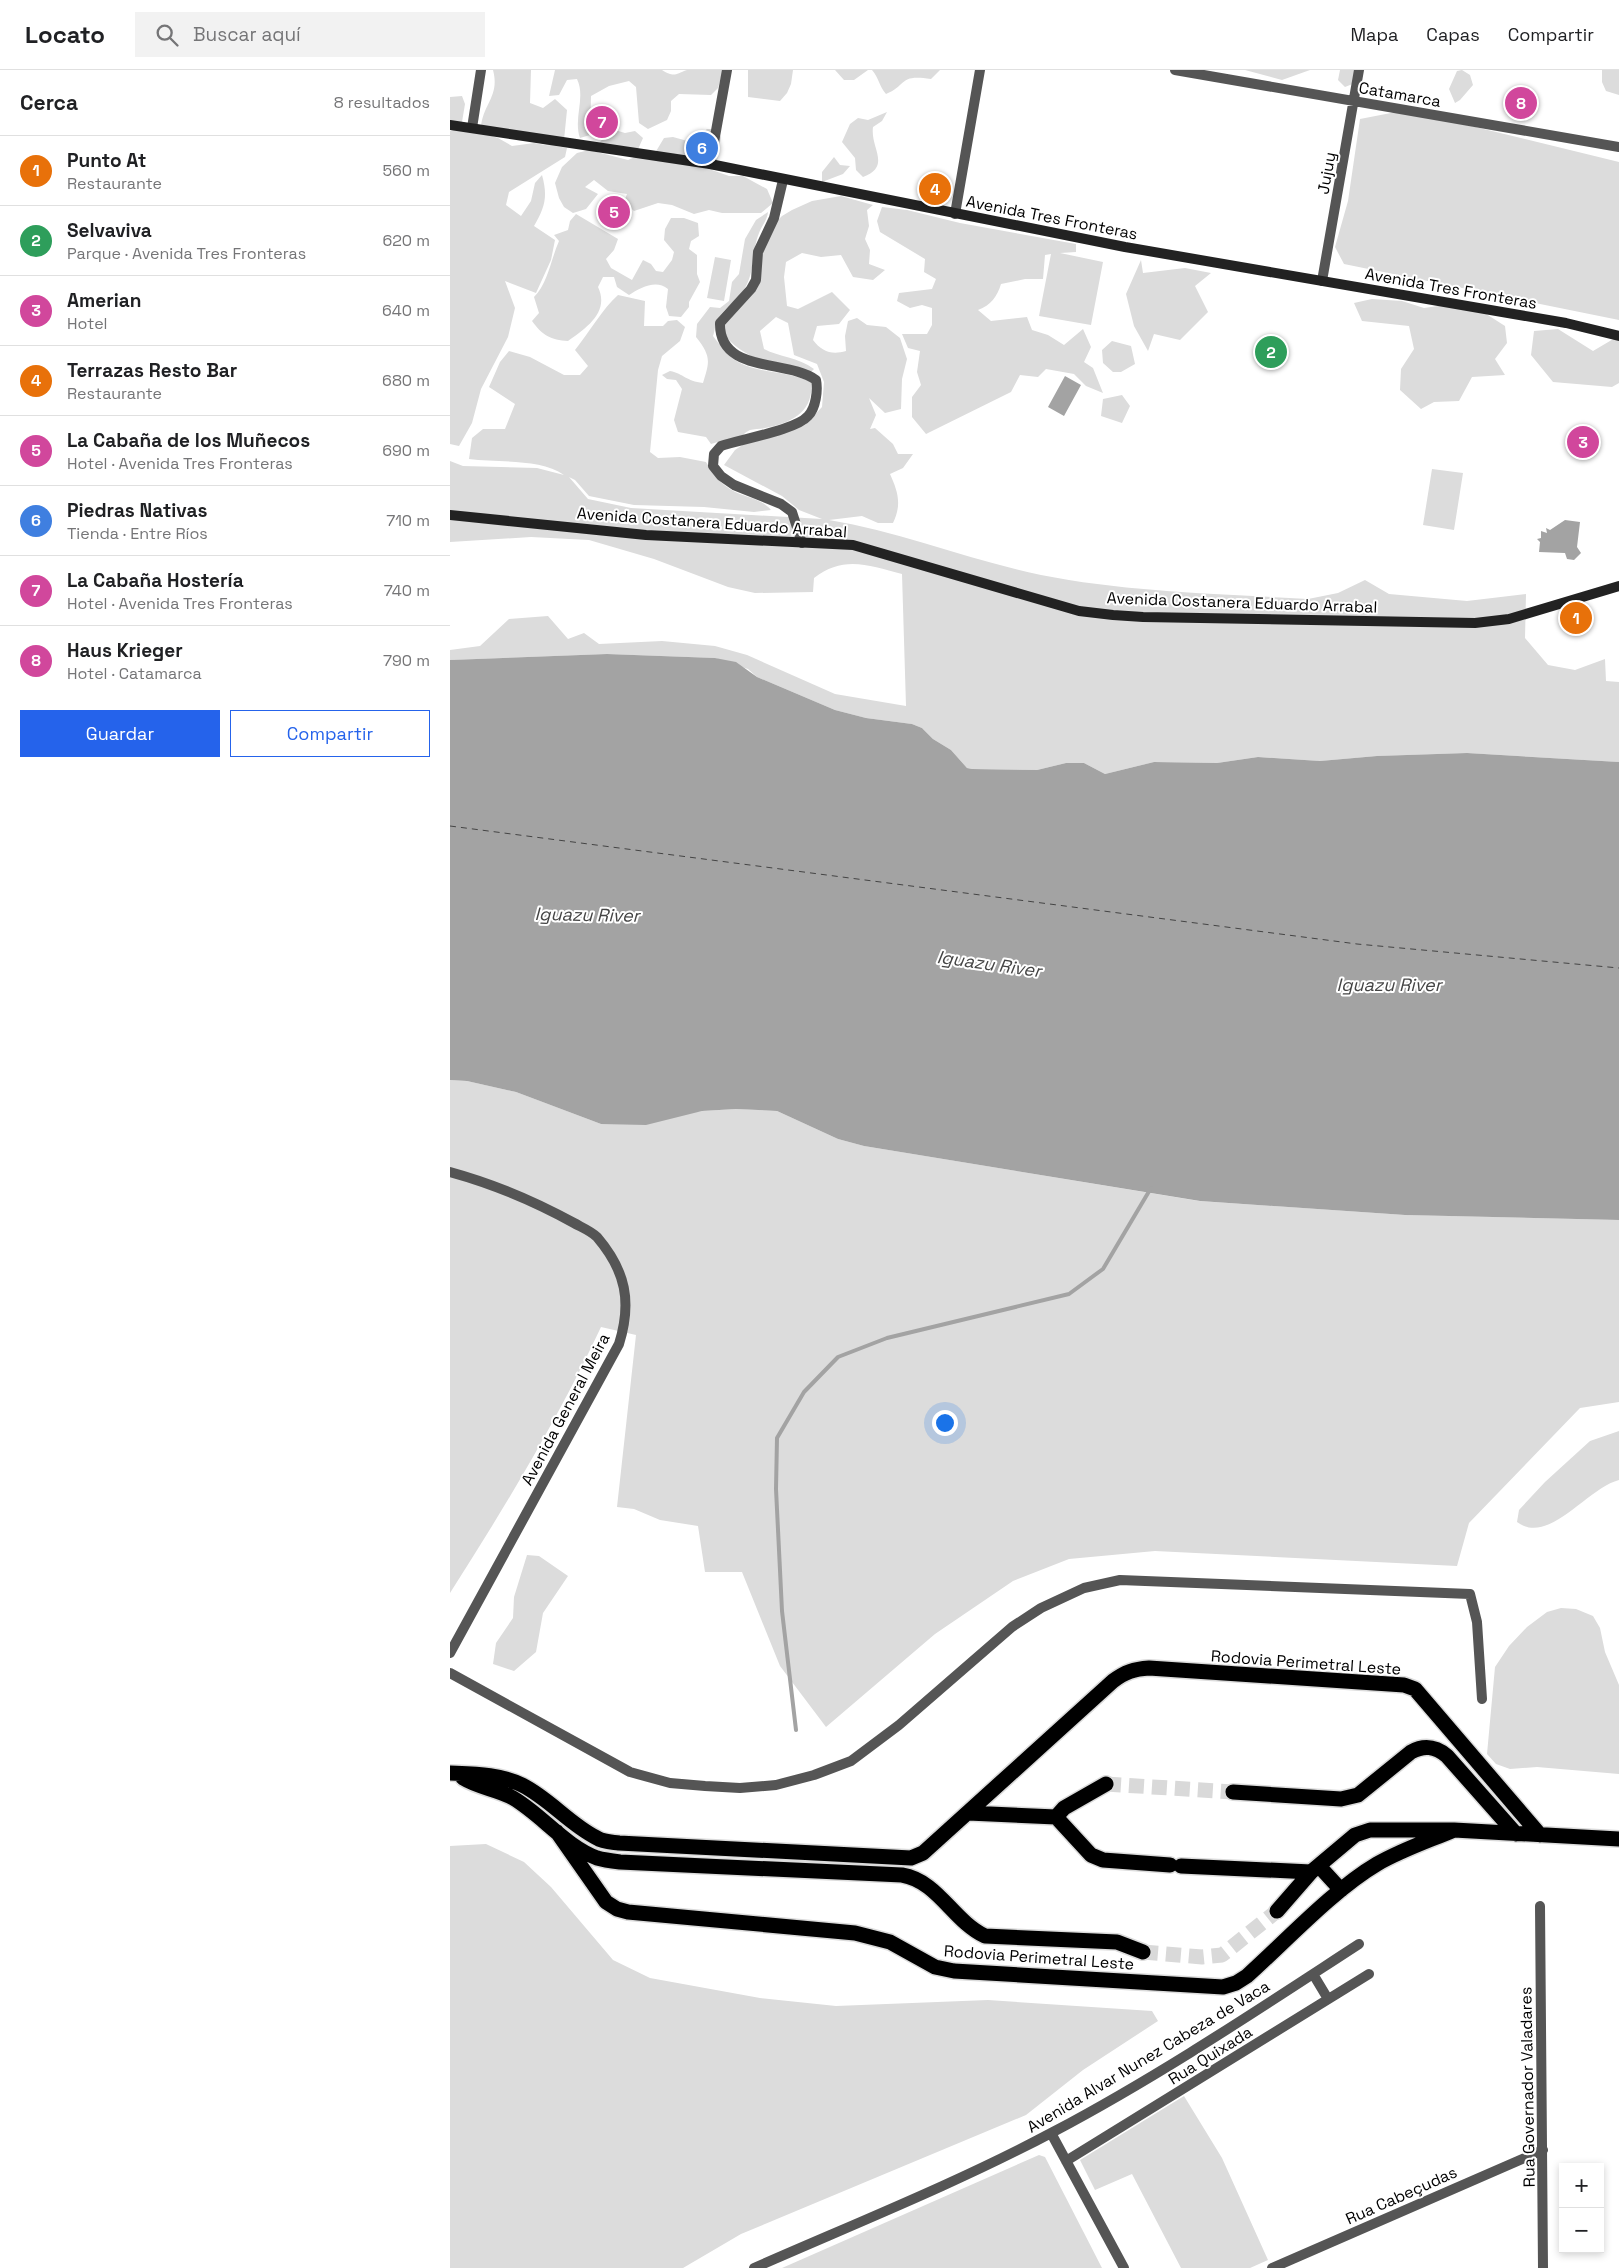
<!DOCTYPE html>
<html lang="es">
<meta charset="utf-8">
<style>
body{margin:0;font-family:"Space Grotesk",sans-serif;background:#f2f2f2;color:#202124}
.controls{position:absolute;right:15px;bottom:15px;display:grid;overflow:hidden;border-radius:0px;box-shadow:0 2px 8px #0003}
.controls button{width:45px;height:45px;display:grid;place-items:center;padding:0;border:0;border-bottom:1px solid #e0e0e0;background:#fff;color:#202124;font:25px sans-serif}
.you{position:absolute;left:494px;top:1352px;width:18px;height:18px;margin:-12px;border:4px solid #fff;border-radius:50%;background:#1a73e8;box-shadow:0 0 0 8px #1a73e833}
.badge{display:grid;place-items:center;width:32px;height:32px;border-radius:50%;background:#2563eb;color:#fff;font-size:16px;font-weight:700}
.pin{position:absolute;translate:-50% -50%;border:2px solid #fff;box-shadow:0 1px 5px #0006}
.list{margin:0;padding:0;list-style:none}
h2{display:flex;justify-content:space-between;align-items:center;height:65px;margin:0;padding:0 20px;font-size:21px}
h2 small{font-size:16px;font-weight:400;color:#757577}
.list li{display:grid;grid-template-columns:32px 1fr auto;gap:15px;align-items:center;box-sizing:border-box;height:70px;padding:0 20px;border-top:1px solid #e0e0e0}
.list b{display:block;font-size:19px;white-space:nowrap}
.list p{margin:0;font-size:16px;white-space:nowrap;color:#757577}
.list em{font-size:16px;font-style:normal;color:#757577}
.actions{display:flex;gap:10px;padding:15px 20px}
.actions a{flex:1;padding:11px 0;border:1px solid #2563eb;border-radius:0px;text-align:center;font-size:18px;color:#2563eb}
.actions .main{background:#2563eb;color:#fff}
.icon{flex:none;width:28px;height:28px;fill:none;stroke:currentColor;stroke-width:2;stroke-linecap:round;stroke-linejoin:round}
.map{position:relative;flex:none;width:1169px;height:2198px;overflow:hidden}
header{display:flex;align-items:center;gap:30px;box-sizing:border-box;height:70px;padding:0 25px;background:#fff;border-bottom:1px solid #e0e0e0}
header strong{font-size:24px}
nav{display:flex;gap:28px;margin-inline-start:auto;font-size:18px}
.search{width:350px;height:45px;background:#f2f2f2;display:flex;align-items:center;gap:12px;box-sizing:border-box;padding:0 18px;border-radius:0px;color:#757577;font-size:19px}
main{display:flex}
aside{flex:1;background:#fff}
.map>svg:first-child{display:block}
.green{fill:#dcdcdc}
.water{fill:#a3a3a3}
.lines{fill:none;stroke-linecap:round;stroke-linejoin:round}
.stream{stroke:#a3a3a3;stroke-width:4}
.ferry{stroke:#444;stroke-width:1;stroke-dasharray:6 5;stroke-linecap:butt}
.highway-tunnel{stroke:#d9d9d9;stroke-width:15;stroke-dasharray:15 8;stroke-linecap:butt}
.highway-casing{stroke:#dbdbdb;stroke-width:18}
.street{stroke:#555;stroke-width:10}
.secondary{stroke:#222;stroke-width:10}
.highway{stroke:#000;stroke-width:15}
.labels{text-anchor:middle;stroke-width:4;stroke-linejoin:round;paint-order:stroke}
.street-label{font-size:16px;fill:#000;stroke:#fff}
.water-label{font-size:18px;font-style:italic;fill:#444;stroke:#fff}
</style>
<header>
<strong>Locato</strong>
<div class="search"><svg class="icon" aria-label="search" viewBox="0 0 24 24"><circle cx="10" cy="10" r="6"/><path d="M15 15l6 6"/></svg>Buscar aquí</div>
<nav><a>Mapa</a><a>Capas</a><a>Compartir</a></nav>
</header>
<main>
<aside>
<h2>Cerca<small>8 resultados</small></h2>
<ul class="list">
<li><span class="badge" style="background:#e8710a">1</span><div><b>Punto At</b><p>Restaurante</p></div><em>560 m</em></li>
<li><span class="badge" style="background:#2e9e5b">2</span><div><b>Selvaviva</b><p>Parque · Avenida Tres Fronteras</p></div><em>620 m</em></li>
<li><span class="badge" style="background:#d1479c">3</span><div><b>Amerian</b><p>Hotel</p></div><em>640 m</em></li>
<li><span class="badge" style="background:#e8710a">4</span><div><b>Terrazas Resto Bar</b><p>Restaurante</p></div><em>680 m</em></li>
<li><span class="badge" style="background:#d1479c">5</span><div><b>La Cabaña de los Muñecos</b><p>Hotel · Avenida Tres Fronteras</p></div><em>690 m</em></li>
<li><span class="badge" style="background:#3f7fe0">6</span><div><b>Piedras Nativas</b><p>Tienda · Entre Ríos</p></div><em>710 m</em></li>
<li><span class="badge" style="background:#d1479c">7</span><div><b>La Cabaña Hostería</b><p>Hotel · Avenida Tres Fronteras</p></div><em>740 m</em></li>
<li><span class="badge" style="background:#d1479c">8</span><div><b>Haus Krieger</b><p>Hotel · Catamarca</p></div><em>790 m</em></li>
</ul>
<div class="actions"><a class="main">Guardar</a><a>Compartir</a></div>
</aside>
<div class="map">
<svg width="1169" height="2198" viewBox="0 0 1169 2198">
<rect width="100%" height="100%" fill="#fff"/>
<path class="green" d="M43,0H81L80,33L93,38L105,29L117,40L114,70L106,76L117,78L115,87L59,122L56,135L71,146L81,131L85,113L92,105C98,127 95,137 84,156L105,170L101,190L86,223L55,211L65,238L58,267L31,319L22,353L9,376L0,374V61L15,57L48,68L62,76L84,73L101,76L31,57C33,34 50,26 43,0Z
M105,0H212C225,8 225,4 237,0C247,0 263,0 273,0L268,18L261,25L229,24L221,31V41L217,50L198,59L189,53L186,17L179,11L159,16L141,26L140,65L130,68C123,48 136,28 127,9L117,10L109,25L99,26Z
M298,0H343L341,14L337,23L330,31L298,27Z
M385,0H418L404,10H394Z
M422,0H490L481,9C448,4 458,15 436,24C429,16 429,8 422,0Z
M795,0H860L832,10Z
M890,0H908L905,13L895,17L888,10Z
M1012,0L1020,5L1023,15L1010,30L1005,33L999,19L1007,1Z
M1152,0H1169V25L1156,21L1152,12Z
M12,26L15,34L11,58L0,59V27Z
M437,42L432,51L423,57C420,78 442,96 413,107L406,100L405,88L392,72L400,54L408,48L418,50Z
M946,42L1013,54L1169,92V250L894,194L885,177L898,131L910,49Z
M257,59H266L271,67L266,96L262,100L279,106H293L317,119L323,133L311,143H272L259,140L244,144L222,135L208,133L184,141L174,132L177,124L158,121L144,110L135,117L148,124L136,139L123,143L114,137L109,128L105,113L112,97L127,83L139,80L178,90L192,84L205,83L214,68L223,67L241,72Z
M165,60L175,63L185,61L193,68L185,86L145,78L156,65Z
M384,87L390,95L400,96L393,104L372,112V102Z
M391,126L423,135L417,140L419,156L415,169L420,180L419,194L435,200L423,210L403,207L391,185L371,187L352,183L336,192L334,207L337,236L348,239L382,222L400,240L389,254L367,256L363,270C372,282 382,285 396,281L395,266L398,251L407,248L417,255L436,257L450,268L457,289L452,309L451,339L435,343L419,328L426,345L420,359L425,358L443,374L448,384H463L453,398L440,404C448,422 452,434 443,453H428L412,446L379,450C451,462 519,490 591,505C676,522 772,524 858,529L888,523L915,510L939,524L1017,531L1076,524L1075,568L1098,595L1125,600L1155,589L1156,611L1169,612V692L1017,683L927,686L870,691L808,687L767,693L704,692L655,704L634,693H616L587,700L522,699L517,698L501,680L483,669L472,658L462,654L416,648L385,640L307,607L298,599L265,588L157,584L0,590V580L30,576L59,549L98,546L118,569L134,563L149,574L212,571L265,576L297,585L385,624L456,636L452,504C419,495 393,485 364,508L363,522L305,523L278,517L204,489L139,470L81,467L0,472V391L13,396L87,398L114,405C90,388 47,393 19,389L22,368L33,359H55L65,334L39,317L50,292L59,281L80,287L114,305H130L138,296L125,280C138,264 153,238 168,225L195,231L194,256H213L218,251L227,250L235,257L230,271L212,286L208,300L200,382L208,388L230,387L256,392C265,407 274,418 290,424C303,429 312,430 321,440L304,442L254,437L184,435L139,426L125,410L119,407L138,429L181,438L372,449L349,440L332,426L274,395L285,380L309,364L355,355L372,337L374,312L367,294L344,285L338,253L326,247L310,261L314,279C329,287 348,287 364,299L361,302C328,294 300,293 276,267L275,253L295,232L312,183L315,163L332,146L342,140L362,131Z
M432,137L457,140L510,153L626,174V182L610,183L653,192L641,255L589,246L601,184L595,185L593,209H575L551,214C547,227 541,235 528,240L541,251L577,247L582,260L598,265L614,275L633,259L641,277L634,292L643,298L653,323L636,316L624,304L596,299L588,307L570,305L561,322L476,364L462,347V327L471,315L467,302L470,281L458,278L452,264H477L482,255V238L472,235L460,238L447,231L449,223L482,219L486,209L474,202L475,189L430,162L427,151Z
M318,142C317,151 312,155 309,163C302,180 305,199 296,216C289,229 277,236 268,248C265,252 265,261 263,266C270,275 278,286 288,292C311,304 338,301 361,312C364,342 342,353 315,358C310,359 304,359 300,360C295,362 291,367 288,370L271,371L261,374L256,367L228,362L224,350L232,319L226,310L217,309L212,305L220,301C234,304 236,311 253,313C260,291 261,286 246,267L247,254L260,237L270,238L279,231L282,212L289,204L295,169L306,150Z
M126,144L168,169L164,180L156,189L161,198L182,210L193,190L201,194L206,201L213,202L222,190L224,182L214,170L215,159L221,148H234L248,153L249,166L241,171L239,179L247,185V204L250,212L239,232V237L231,247L219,246L216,237L218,219C206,209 190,218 179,225L167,217L164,207H153L148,217C160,242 136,258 118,271C101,270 92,265 82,251L89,243L84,227C98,213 101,189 109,171L104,165L118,160L120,151Z
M265,187L281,190L274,231L257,228Z
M691,190L693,203L735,198L761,203L745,216L758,242L730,270L704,264L698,281L684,256L676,224Z
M922,229L952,231L974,238L995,235L1030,240L1055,256L1057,273L1045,289L1055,305L1022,307L1009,331L984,332L971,339L950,320L951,299L964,279L959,256L912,251L904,233Z
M1108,259L1143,281L1165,268L1169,271V313L1162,317L1103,312L1081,285L1084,261Z
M662,271L681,276L685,294L671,302H663L653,293L652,280Z
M672,325L680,336L672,353L651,346L653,329Z
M982,399L1013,403L1004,460L973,455Z
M0,1010L17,1011L66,1022L151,1054L252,1041L286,1039L327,1041L388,1069L414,1076L749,1131L955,1145L1169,1150V1332L1130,1338L1019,1453L1007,1496L705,1481L619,1489L563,1511L485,1564L376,1657L330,1596L292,1502H255L248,1456L210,1450L184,1439L167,1437L186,1265L151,1257C108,1349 55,1437 0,1523Z
M1169,1361V1410C1137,1418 1099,1476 1067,1452L1069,1440L1095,1412L1140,1371Z
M77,1485L89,1486L118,1506L93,1543L86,1582L64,1601L43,1594L46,1573L63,1548L64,1527Z
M1111,1538L1126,1539L1143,1546L1150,1558L1155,1582L1169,1615V1704L1087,1697L1060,1699L1046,1694L1037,1684L1045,1597L1059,1576L1077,1557L1097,1542Z
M36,1774L74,1792L101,1817L163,1890L200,1908L310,1928L386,1936L538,1930L702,1941L708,1951L633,2000L576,2045L291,2164L233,2198H0V1776Z
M734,2026L772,2088L818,2190L800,2198H731L682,2104L645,2120L630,2090Z
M589,2085L595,2087L652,2198H332Z"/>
<path class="water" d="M615,306L631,315L614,346L598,337Z
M1115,450L1130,452L1127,477L1131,483L1124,490L1117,489L1115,483L1089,482L1090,472L1087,469L1091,468V461L1097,463L1096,458L1100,460Z
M157,584L265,588L286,592L307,607L385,640L416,648L462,654L472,658L483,669L501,680L517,698L522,699L587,700L616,693H634L655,704L704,692L767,693L808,687L870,691L927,686L1017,683L1169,692V1150L955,1145L750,1131L414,1076L388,1069L327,1041L286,1039L252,1041L196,1055L151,1054L66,1022L17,1011L0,1010V590Z"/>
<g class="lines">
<path class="stream" d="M346,1660L332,1541L326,1419L327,1368L354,1322L388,1287L437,1268L619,1224L653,1199L701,1118"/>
<path class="ferry" d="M0,756L907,874L1169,898"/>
<path class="highway-tunnel" d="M656,1714L783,1722
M693,1882L752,1887L772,1885L827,1841"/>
<g class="highway-casing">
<path id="highway" d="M0,1703C24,1704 50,1704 72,1715C100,1729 119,1754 147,1768C153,1772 162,1772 169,1773L461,1788L473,1783L663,1611C675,1602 684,1599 699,1598L954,1615L965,1619L1090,1765
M13,1708C29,1718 47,1719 63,1728C92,1745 115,1776 147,1788C154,1790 162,1791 170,1792L452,1805C488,1811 503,1851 535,1866L667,1872L693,1882
M783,1722L891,1729L908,1725L961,1682C974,1675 985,1676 997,1686L1066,1764
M518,1743L606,1747L614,1738L656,1714
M606,1747L641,1785L653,1790L720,1795
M107,1762L156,1832L167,1839L178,1842L405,1863L440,1872L485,1897L504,1901L773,1917L786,1913L797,1906C836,1871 883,1820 927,1794C951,1780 978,1771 1004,1760
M731,1796L861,1802
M869,1796L891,1820
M827,1841L861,1802L905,1765L920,1760H1004L1169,1769"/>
</g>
<path class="street" d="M725,0L1169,77
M22,58L31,0
M260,94L277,0
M333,110L324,148L308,182L306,210L301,219L270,253C269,304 337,289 366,310C368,320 366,338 358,346C346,360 291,369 271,376L264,384L263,396L271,406L284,415L331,434L342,442L352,473
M505,144L530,0
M872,211L909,0
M0,1102C44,1114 84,1131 124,1153C131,1157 141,1161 147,1167C176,1201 182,1232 169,1274L0,1583
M0,1603L180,1702L220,1713L255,1716L290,1718L326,1715L364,1705L401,1691L449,1655L562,1557L591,1538L634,1518L670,1510L1020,1524L1027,1552L1032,1629
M1090,1836L1093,2198
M863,1904L878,1929
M601,2063L674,2198
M616,2091L919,1904
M304,2198C404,2154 507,2113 603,2062C709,2006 809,1939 909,1874
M822,2198L1093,2080"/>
<path class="secondary" d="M0,55L260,94L675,177L1116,253L1169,266
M0,445L196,465L403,475L629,541L663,545L693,547L1025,553L1059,549L1169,516"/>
<use href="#highway" class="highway"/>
</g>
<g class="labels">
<g class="street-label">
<text transform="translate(950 24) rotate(10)" y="6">Catamarca</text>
<text transform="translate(876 103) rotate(-80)" y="6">Jujuy</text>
<text transform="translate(602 147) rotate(11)" y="6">Avenida Tres Fronteras</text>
<text transform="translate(1001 218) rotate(10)" y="6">Avenida Tres Fronteras</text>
<text transform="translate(262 452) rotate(4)" y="6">Avenida Costanera Eduardo Arrabal</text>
<text transform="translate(792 532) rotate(2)" y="6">Avenida Costanera Eduardo Arrabal</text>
<text transform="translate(115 1339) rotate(-62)" y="6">Avenida General Meira</text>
<text transform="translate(856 1592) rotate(4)" y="6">Rodovia Perimetral Leste</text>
<text transform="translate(589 1887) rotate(4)" y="6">Rodovia Perimetral Leste</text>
<text transform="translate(760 1985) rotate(-32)" y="6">Rua Quixada</text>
<text transform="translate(698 1986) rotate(-31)" y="6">Avenida Alvar Nunez Cabeza de Vaca</text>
<text transform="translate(1077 2017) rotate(-91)" y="6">Rua Governador Valadares</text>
<text transform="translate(951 2125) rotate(-24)" y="6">Rua Cabeçudas</text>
</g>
<g class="water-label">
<text transform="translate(137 845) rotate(1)" y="6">Iguazu River</text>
<text transform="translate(539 894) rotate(8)" y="6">Iguazu River</text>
<text x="939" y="921">Iguazu River</text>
</g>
</g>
</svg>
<div class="controls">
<button>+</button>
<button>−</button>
</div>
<div class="you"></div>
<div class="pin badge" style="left:1126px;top:548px;background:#e8710a">1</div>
<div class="pin badge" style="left:821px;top:282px;background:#2e9e5b">2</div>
<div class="pin badge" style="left:1133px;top:372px;background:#d1479c">3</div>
<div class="pin badge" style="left:485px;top:119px;background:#e8710a">4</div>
<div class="pin badge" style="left:164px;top:142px;background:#d1479c">5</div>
<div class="pin badge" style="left:252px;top:78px;background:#3f7fe0">6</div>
<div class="pin badge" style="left:152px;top:52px;background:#d1479c">7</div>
<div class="pin badge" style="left:1071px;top:33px;background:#d1479c">8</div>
</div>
</main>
